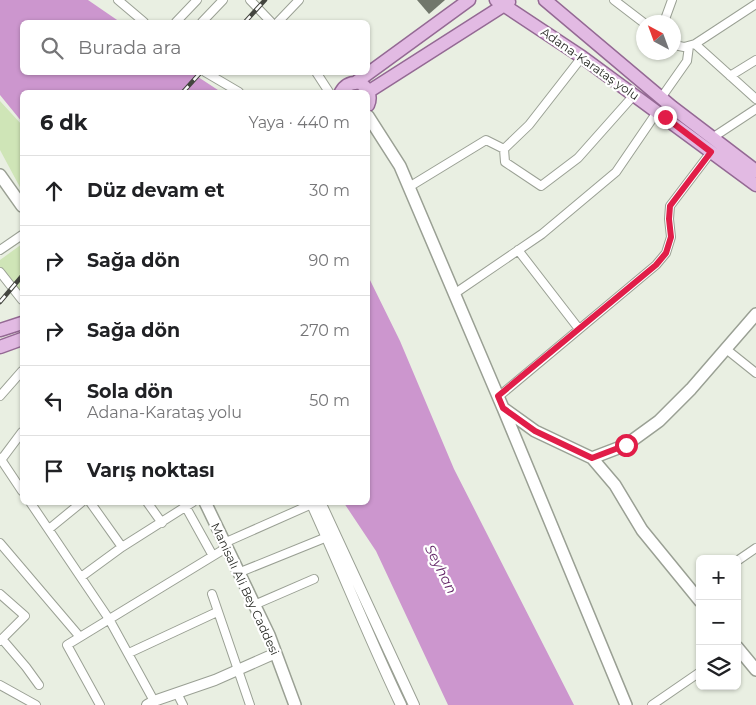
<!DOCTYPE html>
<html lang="tr">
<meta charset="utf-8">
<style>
body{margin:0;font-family:Montserrat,sans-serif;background:#f2f2f2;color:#202124}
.controls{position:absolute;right:15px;bottom:15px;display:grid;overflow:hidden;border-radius:8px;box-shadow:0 1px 4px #0004}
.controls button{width:45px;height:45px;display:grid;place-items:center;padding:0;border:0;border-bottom:1px solid #e0e0e0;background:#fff;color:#202124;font:25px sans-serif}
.compass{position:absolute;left:636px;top:15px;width:45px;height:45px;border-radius:50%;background:#fff;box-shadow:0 1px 4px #0004;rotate:319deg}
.stop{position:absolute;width:15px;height:15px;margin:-11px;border:4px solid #e11d48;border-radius:50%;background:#fff}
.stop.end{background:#e11d48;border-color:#fff;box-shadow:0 1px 5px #0008}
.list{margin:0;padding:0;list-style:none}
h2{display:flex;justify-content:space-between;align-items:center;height:65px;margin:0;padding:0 20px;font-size:21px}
h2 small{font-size:16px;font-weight:400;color:#757577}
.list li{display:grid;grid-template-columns:32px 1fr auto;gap:15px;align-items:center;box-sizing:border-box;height:70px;padding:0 20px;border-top:1px solid #e0e0e0}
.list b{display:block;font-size:19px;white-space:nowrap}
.list p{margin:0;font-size:16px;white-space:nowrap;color:#757577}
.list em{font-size:16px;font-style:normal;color:#757577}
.icon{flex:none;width:28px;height:28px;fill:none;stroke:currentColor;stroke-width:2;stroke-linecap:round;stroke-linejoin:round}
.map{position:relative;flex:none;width:756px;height:705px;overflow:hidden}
.search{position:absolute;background:#fff;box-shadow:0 1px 4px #0004;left:20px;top:20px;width:350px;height:55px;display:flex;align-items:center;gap:12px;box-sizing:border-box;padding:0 18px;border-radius:8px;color:#757577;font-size:19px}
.panel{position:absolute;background:#fff;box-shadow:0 1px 4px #0004;left:20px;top:90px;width:350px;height:415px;border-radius:8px}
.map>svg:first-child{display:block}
.green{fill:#cfe5b7}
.water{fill:#cc96ce}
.building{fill:#71776b}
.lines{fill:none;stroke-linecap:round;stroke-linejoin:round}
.minor-casing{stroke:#9aa094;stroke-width:10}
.tertiary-casing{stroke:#9aa094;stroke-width:12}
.secondary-casing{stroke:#9aa094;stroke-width:14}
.primary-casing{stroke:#946994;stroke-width:15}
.minor{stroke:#fff;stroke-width:8}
.tertiary{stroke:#fff;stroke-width:10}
.secondary{stroke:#fff;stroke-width:11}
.primary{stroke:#e2bae3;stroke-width:12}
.rail-casing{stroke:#43453f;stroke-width:4.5}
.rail{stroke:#fff;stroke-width:2.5;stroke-dasharray:8;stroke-linecap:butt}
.route{stroke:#e11d48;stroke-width:6}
.labels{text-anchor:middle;stroke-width:4.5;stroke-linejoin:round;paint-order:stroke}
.street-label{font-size:12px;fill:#262823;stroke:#fff}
.water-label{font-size:14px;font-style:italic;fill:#5f1f63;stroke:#fff}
</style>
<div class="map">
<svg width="756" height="705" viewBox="0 0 756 705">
<rect width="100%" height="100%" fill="#e9efe2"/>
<path class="green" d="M0,101L22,125V191L0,150Z
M22,244V296L0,270V260Z"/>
<path class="water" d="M0,0H88L120,22H22V72L192,73L221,92H22V122L0,95Z
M368,276L400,341L454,469L574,705H448L376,551L344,503L368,502Z"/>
<path class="building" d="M417,0H445L429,14Z"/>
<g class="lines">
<g class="minor-casing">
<path id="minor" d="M118,0L144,22
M250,0L271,22
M614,0L644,23
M176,22L197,0
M202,22L223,0
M278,22L299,0
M664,22L672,0
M695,44L756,99
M674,45L684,47L695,44L756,4
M205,72L239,92
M316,72L329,92
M730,76L756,60
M661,98L687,61L689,46
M712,138L756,109
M504,149L505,162L541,186L578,158L634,95
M409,187L486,140L504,149L529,125L582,57
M0,250L22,235
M518,250L579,329
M0,272L22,300
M454,294L542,234L616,172L657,112
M726,349L756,373
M0,396L22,371
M498,397L656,265L666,253L671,237L669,219L670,206L711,152
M0,458L22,491
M1,460L22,432
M30,502L109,619L154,701
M90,502L122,547
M147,502L162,523
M183,502L213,556
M49,529L82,502
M0,543L80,637
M224,543L312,504
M737,561L756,548
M238,573L327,537
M81,577L122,547L193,502
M0,594L25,616L0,641
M212,594L250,705
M254,605L314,579
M2,639L26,667L39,685
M129,653L217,612
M0,685L36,705
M177,693L183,705
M100,705L67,645L226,548
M652,705L700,672"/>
</g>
<g class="tertiary-casing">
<path id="tertiary" d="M311,502C342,570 369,638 401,705
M320,502L414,705
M147,705L154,701L215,680L276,653"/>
</g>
<g class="secondary-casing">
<path id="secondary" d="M368,116L400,166L503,408L535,431L592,458L615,485L642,530L700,601
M0,175L22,206
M503,408L626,705
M592,458L626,445L659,421L691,389L756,314
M205,502L269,635L295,705
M737,647L756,670"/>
</g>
<g class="primary-casing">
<path id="primary" d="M496,0L582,57L756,185
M545,0L672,107L756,171
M355,83L469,0
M341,92C345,85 351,82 360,83C368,88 372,96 368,105
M368,92L509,2
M0,330L22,323
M0,347L22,339"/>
</g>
<use href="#minor" class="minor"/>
<use href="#tertiary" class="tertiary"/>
<use href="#secondary" class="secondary"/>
<use href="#primary" class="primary"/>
<g class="rail-casing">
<path id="rail" d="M245,22L265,0
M183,92L201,72
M0,302L22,276"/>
</g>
<use href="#rail" class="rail"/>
</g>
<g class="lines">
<path class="route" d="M626,445L592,458L535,431L503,408L498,396L656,265L666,253L671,237L669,219L670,206L711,152L665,117"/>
</g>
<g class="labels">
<g class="street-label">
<text transform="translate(590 64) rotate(35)" y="4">Adana-Karataş yolu</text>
<text transform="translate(245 589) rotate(65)" y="4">Manisalı Ali Bey Caddesi</text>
</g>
<g class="water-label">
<text transform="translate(441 569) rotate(63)" y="5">Seyhan</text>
</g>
</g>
</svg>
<div class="controls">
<button>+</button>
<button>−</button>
<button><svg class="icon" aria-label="layers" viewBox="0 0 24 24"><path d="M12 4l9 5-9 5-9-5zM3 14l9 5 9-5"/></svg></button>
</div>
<svg class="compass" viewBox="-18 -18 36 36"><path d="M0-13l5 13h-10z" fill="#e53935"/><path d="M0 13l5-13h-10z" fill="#757577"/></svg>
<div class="stop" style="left:626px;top:445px"></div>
<div class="stop end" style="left:665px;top:117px"></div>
<div class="search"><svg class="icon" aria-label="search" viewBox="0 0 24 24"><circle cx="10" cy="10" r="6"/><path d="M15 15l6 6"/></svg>Burada ara</div>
<section class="panel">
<h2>6 dk<small>Yaya · 440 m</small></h2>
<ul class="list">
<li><svg class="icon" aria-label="ahead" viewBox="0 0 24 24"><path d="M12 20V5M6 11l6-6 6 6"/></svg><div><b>Düz devam et</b></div><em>30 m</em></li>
<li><svg class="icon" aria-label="right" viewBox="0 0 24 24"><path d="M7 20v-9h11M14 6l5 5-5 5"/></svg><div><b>Sağa dön</b></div><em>90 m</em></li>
<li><svg class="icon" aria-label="right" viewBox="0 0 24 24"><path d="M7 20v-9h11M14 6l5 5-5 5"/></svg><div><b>Sağa dön</b></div><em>270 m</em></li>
<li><svg class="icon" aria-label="left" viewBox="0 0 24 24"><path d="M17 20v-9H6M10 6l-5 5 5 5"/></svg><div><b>Sola dön</b><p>Adana-Karataş yolu</p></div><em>50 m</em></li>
<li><svg class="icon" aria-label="arrive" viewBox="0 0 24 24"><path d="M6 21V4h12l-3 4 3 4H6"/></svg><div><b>Varış noktası</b></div></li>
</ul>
</section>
</div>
